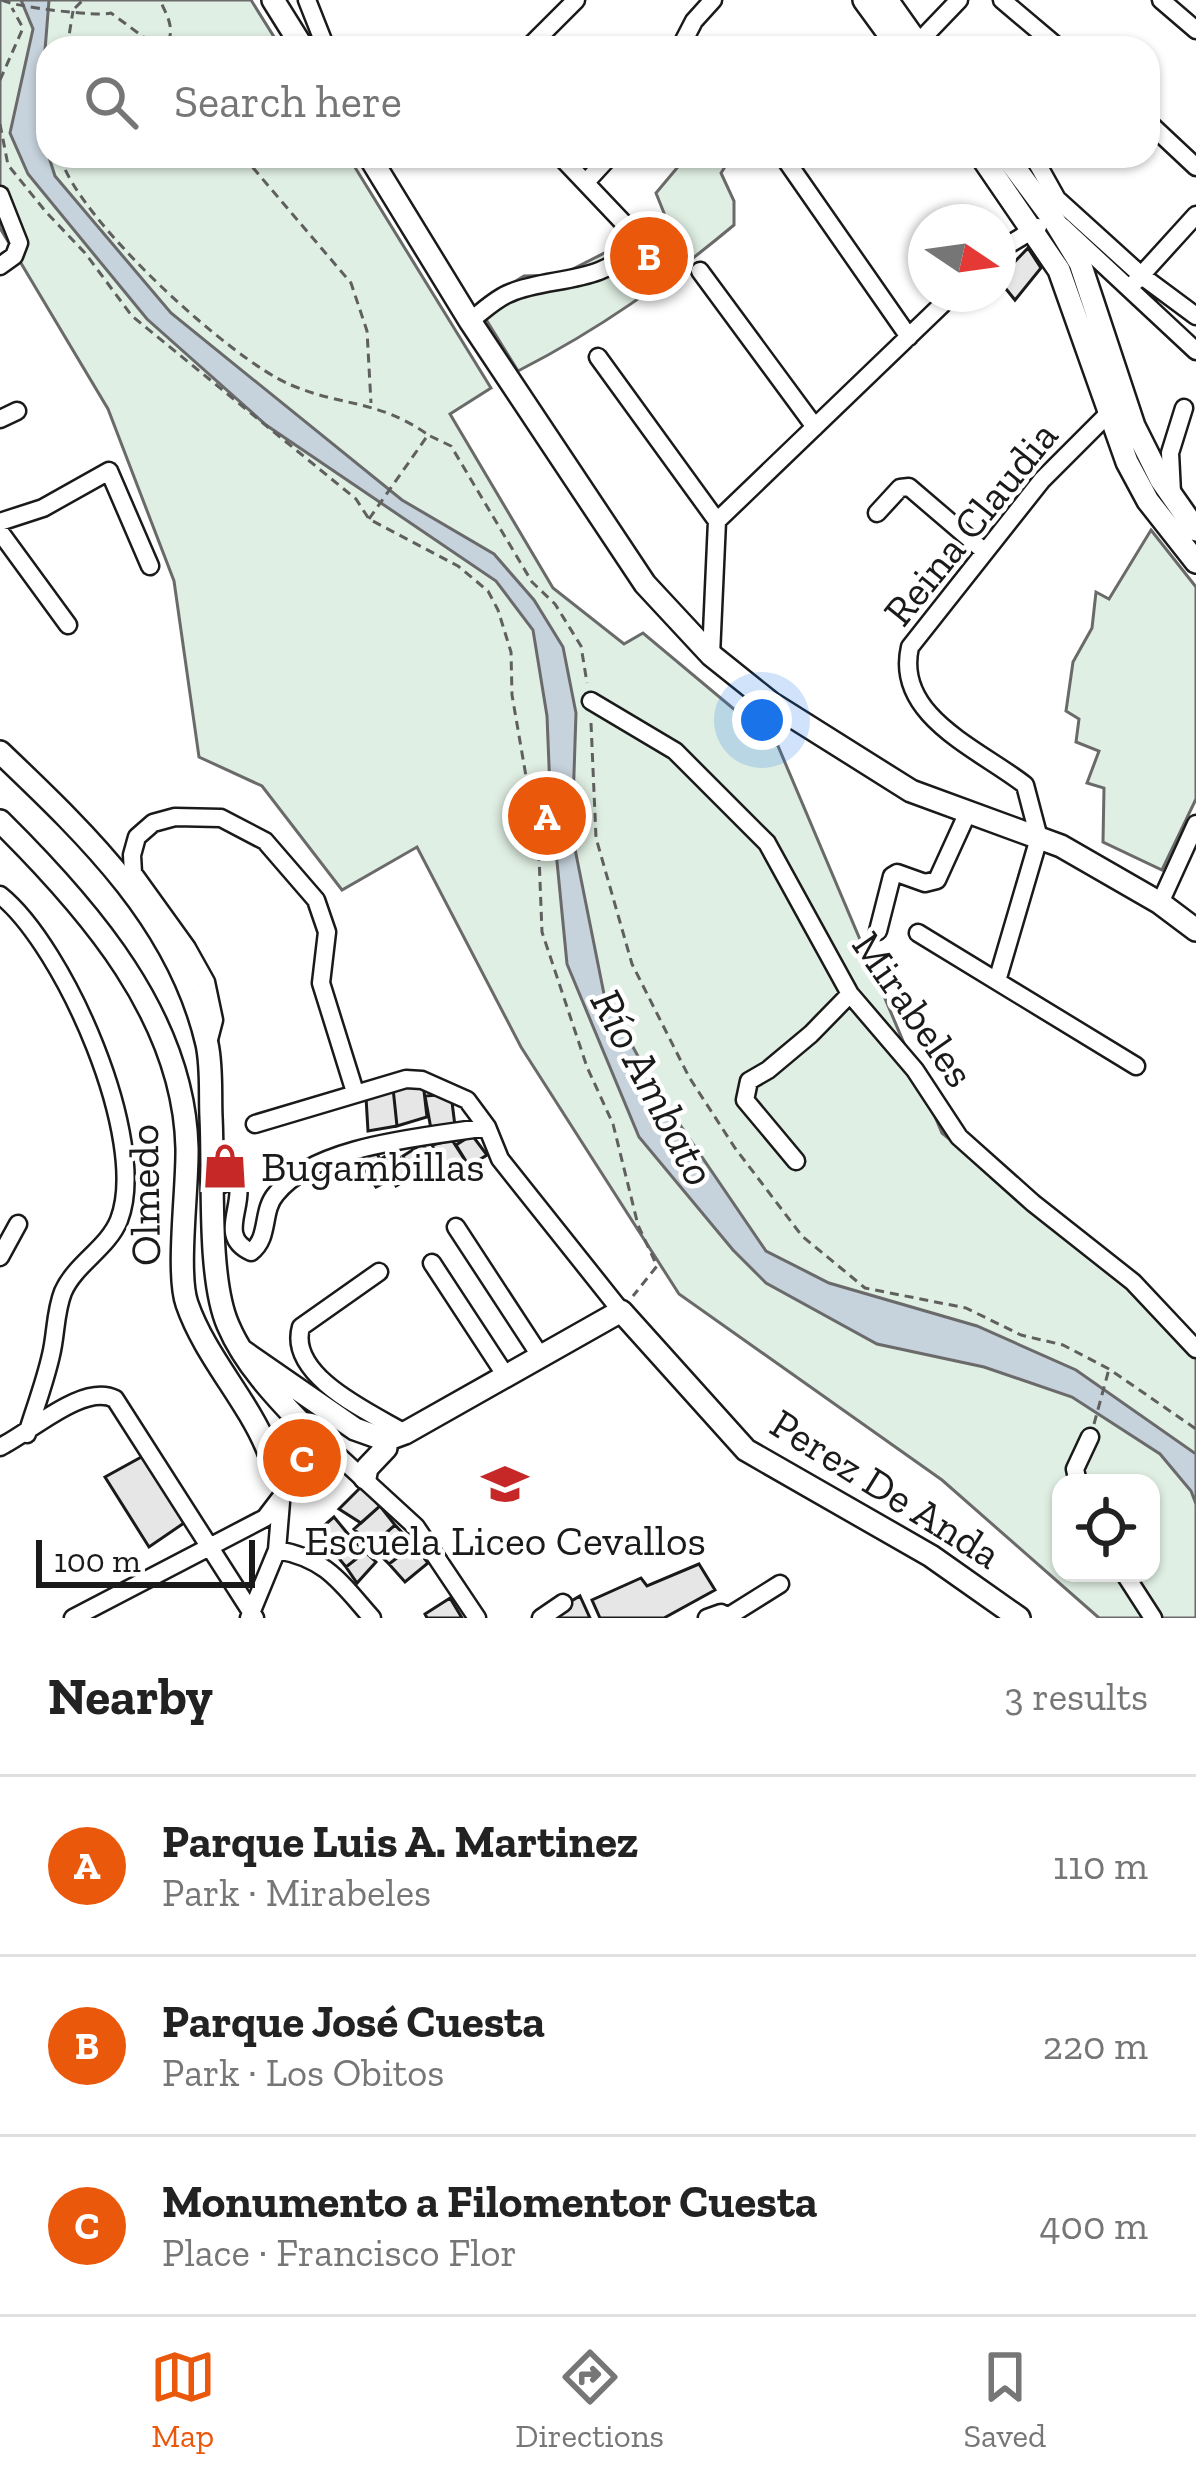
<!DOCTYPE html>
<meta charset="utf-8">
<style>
body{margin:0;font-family:"Zilla Slab",serif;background:#f2f2f2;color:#222}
.controls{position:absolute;right:36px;bottom:36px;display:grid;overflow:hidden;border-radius:24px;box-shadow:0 3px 9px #0004}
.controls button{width:108px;height:108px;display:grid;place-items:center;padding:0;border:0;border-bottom:3px solid #e0e0e0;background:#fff;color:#222;font:60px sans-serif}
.compass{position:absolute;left:908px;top:204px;width:108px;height:108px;border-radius:50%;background:#fff;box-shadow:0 3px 9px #0004;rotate:103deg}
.scale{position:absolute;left:36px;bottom:30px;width:219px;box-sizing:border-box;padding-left:12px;border:6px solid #1a1a1a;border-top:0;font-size:33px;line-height:42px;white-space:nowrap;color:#1a1a1a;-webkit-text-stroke:9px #fff;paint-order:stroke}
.you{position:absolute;left:762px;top:720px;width:42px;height:42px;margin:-30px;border:9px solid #fff;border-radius:50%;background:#1a73e8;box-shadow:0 0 0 18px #1a73e833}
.badge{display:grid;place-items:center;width:78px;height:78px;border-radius:50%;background:#ea580c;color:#fff;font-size:39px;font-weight:700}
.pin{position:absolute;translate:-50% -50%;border:6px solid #fff;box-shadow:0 3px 12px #0006}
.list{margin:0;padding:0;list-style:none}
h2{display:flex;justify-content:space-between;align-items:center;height:156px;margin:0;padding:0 48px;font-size:51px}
h2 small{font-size:39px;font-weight:400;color:#767676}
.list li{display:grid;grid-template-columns:78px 1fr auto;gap:36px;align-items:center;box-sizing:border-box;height:180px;padding:0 48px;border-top:3px solid #e0e0e0}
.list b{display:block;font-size:45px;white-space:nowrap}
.list p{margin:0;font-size:39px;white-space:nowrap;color:#767676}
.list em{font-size:39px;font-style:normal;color:#767676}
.icon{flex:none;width:66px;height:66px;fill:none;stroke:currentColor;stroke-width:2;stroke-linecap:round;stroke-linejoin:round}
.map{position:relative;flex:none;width:1196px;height:1618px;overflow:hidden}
.search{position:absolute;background:#fff;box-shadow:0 3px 9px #0004;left:36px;right:36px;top:36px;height:132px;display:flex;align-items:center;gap:30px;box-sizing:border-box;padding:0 42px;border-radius:36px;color:#767676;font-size:45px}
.sheet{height:696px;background:#fff}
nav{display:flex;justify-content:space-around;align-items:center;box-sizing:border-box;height:168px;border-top:3px solid #e0e0e0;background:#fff;font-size:33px;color:#767676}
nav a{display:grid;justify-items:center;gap:6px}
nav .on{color:#ea580c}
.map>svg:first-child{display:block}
.green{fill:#e0efe3;stroke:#6a6a6a;stroke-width:3;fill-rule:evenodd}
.water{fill:#c6d2dc;stroke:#6a6a6a;stroke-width:3}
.building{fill:#e6e6e6;stroke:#1a1a1a;stroke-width:3}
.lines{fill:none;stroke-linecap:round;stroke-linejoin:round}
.minor-casing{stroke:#1a1a1a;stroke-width:21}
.major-casing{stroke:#1a1a1a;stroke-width:26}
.path{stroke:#5f5f5f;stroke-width:3;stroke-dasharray:9 6;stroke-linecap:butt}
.minor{stroke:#fff;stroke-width:16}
.major{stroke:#fff;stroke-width:21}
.labels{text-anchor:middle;stroke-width:9;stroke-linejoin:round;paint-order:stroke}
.street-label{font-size:42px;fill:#1a1a1a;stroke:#fff}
.poi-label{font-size:42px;fill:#1a1a1a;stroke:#fff;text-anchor:start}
.water-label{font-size:45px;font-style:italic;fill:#1a1a1a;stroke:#fff}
</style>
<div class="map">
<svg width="1196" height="1618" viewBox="0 0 1196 1618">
<rect width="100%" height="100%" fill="#fff"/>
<path class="green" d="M0,0H251L281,48H48V156H348L491,388L450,414L553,588L624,644L643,633L778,746L942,1133L1147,1300L1196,1353V1618H1099L942,1480L679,1294L521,1047L417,847L342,890L262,786L199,757L174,581L108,409L0,228ZM1061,1483H1151V1573H1061Z
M687,156H732L721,173L734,201V225C663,284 600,329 518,371L477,305L524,276L561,275L630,240L645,238L664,213L656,193Z
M1151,530L1196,587V799L1162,870L1103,842L1104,788L1087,783L1099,751L1076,742L1079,719L1066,711L1073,662L1092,628L1096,592L1109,599Z"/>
<path class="water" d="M21,0H49L39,126L55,176L171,313L402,500L494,554L534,600L563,647L576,713L572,834L604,994L657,1091L766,1251L829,1283L977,1326L1076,1370L1196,1454V1504L1191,1491L1160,1454L1072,1397L984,1367L877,1344L766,1283L733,1250L639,1137L567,964L550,790L547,716L533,630L496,581L266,425L147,319L28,174L10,133L33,29Z"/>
<path class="building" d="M1028,248L1041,268L1015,300L998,279Z
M423,1082L427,1117L397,1126L393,1088Z
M393,1088L397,1126L368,1131L366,1097Z
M451,1094L455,1126L431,1129L425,1096Z
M472,1135L487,1155L469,1166L456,1145Z
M452,1140L470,1168L448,1174L432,1145Z
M422,1144L438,1166L414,1181L403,1156Z
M374,1149L392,1179L376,1187L356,1155Z
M395,1150L412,1177L396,1186L381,1159Z
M145,1455L184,1523L149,1547L105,1477Z
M361,1487L380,1506L361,1523L339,1509Z
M380,1506L395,1525L371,1546L354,1529Z
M334,1517L348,1534L332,1550L313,1535Z
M395,1525L414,1545L389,1564L371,1546Z
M348,1534L365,1552L346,1567L332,1550Z
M414,1545L428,1563L405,1582L389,1564Z
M365,1552L376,1562L357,1583L346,1567Z
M699,1564L715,1590L664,1618H600L592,1600L641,1578L647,1586Z
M580,1596L590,1618H542Z
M450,1598L462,1618H427L425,1614Z"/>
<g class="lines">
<g class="minor-casing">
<path id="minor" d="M307,0L326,48
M1002,0L1059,48
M1161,0L1196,30
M528,48L576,0
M680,48L694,21L713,0
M913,48L959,0
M1148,122L1196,167
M783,156L909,337
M1033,156L1057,199L1142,276L1196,316
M587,181L610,156
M0,195L19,243L14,256L0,266
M1062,226L1196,351
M998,251L1038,227
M700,271L815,427
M1136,281L1196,215
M470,321C482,312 496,298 510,293C549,276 606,285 634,245L635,235L560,156
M598,357L717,521
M0,419L17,411
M1172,493L1170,453L1184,408
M877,513L900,488L909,487L985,552
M0,522L43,508L109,471L150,566
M0,532L68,625
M711,655L717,521L953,294
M591,701L675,751L767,843L850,994L915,1070L959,1137L1033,1203L1133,1282L1196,1349
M0,895C64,946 150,1140 119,1220C108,1248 75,1264 63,1292C55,1312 56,1335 51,1355C45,1382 35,1408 27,1434
M1160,903L1196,824
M878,931L892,876L897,873L925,883L937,880L968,812
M918,933L1136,1066
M997,981L1039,838L1025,785C979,749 894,716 910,647L1042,480L1108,414
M207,1047L214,1020L206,982L187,948L133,873L132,855L137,837L153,823L175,817L221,818L265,841L316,900L327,932L321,983L355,1092
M255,1124L406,1079L422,1080L467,1100L487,1127L500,1159L621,1311
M796,1161L745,1100L749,1081L768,1070L811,1034L850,994
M215,1187L229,1181L238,1183C243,1209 218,1237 251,1252C270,1238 261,1211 276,1194C316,1144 427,1137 487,1127
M456,1227L541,1357
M0,1257L18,1224
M432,1263L506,1376
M379,1272L301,1327C287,1376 371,1413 405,1433
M0,1447C31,1432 83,1383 115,1399L255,1618
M332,1450L416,1527L477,1618
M1078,1483L1075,1469L1090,1437
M277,1550C326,1558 341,1583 372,1618
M1124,1573L1153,1618
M729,1616L780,1584
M73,1618L265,1518L291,1484
M249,1618L277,1550L281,1502
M541,1618L563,1603
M707,1618L721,1613L730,1618"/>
</g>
<g class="major-casing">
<path id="major" d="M273,0L303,48
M864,0L899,48
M887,0L921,48
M369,156L470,321L645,584L711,655L771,703L911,791L1061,846L1160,903L1196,930
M981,156L1059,270L1127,462L1148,501L1196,562
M1006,156L1055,222L1080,263L1134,426L1161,480L1196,530
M0,752C87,835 179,922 207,1044C212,1067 210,1093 211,1117C214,1172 207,1277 228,1325C244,1363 275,1396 304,1426
M0,821C88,908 184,1017 187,1148C188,1186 176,1273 187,1304C205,1356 246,1398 267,1448C272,1459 275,1473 284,1480C309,1499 333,1475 332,1450L319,1430L295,1427L275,1444L273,1462
M241,1350L355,1429L386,1440L405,1433L621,1311L746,1450L931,1556L1019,1618
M365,1478L367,1468L386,1448"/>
</g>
<path class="path" d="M2,0C13,7 100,17 111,13L157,47L168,42C175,27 166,14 160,0
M75,8L83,0
M67,48L73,11
M0,80L23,28L12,8
M0,124L8,165L46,212L85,253L132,316L356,499L369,519L458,566L488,591L498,610L511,652L512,695L532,811L543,836L539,856L542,932L587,1067L613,1124L638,1225L657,1266L633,1296
M60,156C77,219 231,360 291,385C343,407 376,399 427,434
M243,156L351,283L367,331L371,403
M369,519L428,435L451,446L532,582L555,604L581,646L587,683
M591,723L596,838L632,964L689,1077L735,1148L802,1236L865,1288L966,1308L1021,1335L1063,1345L1109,1369L1196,1429
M1094,1424L1109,1369"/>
<use href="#minor" class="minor"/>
<use href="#major" class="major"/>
</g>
<defs>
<g id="shop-bare" transform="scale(3.6)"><path d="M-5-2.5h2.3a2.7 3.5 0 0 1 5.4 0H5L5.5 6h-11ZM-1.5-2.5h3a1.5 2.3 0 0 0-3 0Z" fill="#c62828" stroke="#fff" stroke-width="2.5" paint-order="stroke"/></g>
<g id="school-bare" transform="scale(3.6)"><path d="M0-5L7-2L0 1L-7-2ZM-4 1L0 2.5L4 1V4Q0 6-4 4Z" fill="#c62828" stroke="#fff" stroke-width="2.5" paint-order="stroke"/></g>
</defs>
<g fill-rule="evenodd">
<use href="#shop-bare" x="225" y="1166"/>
<use href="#school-bare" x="505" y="1484"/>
</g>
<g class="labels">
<g class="street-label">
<text transform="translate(970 523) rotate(-51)" y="15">Reina Claudia</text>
<text transform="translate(914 1009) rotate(55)" y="15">Mirabeles</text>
<text transform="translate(144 1195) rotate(-91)" y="15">Olmedo</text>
<text transform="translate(886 1488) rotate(32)" y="15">Perez De Anda</text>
</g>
<g class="poi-label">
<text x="261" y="1181">Bugambillas</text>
<text x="505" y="1555" text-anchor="middle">Escuela Liceo Cevallos</text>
</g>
<g class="water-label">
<text transform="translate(654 1087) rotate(62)" y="16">Río Ambato</text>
</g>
</g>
</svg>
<div class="controls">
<button><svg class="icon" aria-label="locate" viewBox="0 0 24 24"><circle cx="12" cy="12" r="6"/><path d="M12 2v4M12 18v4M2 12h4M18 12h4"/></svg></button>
</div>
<svg class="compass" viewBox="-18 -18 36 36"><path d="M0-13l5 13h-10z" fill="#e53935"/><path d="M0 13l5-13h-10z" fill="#767676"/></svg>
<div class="scale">100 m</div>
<div class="you"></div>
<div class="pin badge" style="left:547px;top:816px">A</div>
<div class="pin badge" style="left:649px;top:256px">B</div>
<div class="pin badge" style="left:302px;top:1458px">C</div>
<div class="search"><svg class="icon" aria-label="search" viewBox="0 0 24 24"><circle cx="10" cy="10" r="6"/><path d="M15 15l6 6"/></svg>Search here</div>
</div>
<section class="sheet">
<h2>Nearby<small>3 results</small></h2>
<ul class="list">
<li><span class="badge">A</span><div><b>Parque Luis A. Martinez</b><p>Park · Mirabeles</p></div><em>110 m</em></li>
<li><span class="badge">B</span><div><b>Parque José Cuesta</b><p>Park · Los Obitos</p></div><em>220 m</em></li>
<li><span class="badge">C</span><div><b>Monumento a Filomentor Cuesta</b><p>Place · Francisco Flor</p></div><em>400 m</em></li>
</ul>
</section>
<nav>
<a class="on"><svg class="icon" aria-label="map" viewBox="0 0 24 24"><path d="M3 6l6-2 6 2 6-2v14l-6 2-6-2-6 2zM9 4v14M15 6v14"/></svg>Map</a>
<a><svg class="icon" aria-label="directions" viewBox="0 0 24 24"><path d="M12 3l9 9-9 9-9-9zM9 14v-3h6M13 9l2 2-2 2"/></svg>Directions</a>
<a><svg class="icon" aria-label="saved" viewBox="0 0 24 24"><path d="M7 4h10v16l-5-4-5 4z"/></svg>Saved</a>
</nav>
